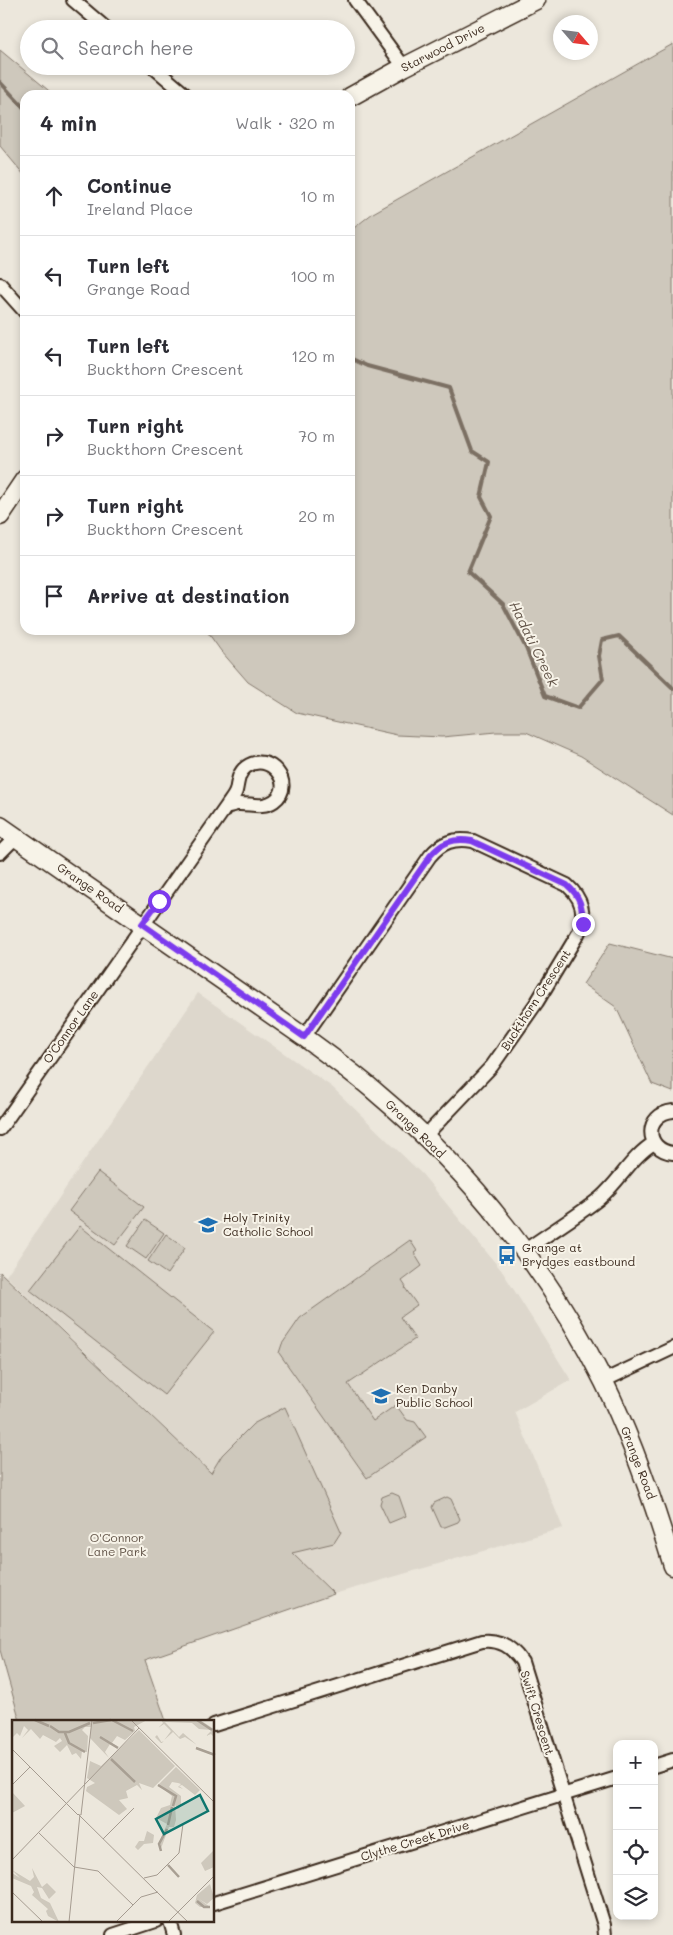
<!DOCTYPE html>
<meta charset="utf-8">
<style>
body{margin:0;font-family:Mali,sans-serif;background:#f2f2f3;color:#2b2b33}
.controls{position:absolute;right:15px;bottom:15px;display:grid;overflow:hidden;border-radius:10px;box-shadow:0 2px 8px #0003}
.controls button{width:45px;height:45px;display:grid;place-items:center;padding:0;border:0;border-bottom:1px solid #e1e1e2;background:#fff;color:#2b2b33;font:25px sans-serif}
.compass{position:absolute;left:553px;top:15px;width:45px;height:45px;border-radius:50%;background:#fff;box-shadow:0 2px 8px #0003;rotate:118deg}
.stop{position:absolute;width:15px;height:15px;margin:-11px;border:4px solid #7c3aed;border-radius:50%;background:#fff}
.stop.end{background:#7c3aed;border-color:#fff;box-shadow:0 1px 5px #0008}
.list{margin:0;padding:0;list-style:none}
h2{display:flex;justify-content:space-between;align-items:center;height:65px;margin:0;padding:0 20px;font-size:21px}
h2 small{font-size:16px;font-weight:400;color:#7c7c81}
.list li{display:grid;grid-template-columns:32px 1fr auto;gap:15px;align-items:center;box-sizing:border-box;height:80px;padding:0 20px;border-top:1px solid #e1e1e2}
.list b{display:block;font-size:19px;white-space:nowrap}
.list p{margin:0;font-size:16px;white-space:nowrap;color:#7c7c81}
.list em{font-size:16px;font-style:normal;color:#7c7c81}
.icon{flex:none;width:28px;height:28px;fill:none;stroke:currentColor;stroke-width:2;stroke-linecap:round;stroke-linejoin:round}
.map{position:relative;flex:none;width:673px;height:1935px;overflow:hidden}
.search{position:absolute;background:#fff;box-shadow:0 2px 8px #0003;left:20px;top:20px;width:335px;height:55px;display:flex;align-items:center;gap:12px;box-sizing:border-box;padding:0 18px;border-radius:28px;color:#7c7c81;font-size:19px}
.panel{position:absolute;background:#fff;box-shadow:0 2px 8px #0003;left:20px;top:90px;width:335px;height:545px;border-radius:15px}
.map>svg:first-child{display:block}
.built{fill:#ddd7cc}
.green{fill:#cec8bc;stroke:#84796d}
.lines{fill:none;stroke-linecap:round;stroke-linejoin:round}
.stream{stroke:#7c7064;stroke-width:4}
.street-casing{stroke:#3b2a1e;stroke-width:16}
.secondary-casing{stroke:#3b2a1e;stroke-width:21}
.street{stroke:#f7f3e8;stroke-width:12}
.secondary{stroke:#f7f3e8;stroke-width:18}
.route{stroke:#7c3aed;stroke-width:6}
.labels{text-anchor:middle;stroke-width:4;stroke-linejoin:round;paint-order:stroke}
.street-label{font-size:12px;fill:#3b2a1e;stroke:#f7f3e8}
.poi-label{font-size:12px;fill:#3b2a1e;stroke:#f7f3e8;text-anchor:start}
.park-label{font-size:12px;fill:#605246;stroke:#f7f3e8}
.water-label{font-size:14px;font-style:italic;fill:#615347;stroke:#f7f3e8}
.inset-river{fill:none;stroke:#a89f93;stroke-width:2.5}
.inset-road{fill:none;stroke:#a59b90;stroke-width:1}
.view{fill:#0f766e;fill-opacity:0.15;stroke:#0f766e;stroke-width:2.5}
.inset-edge{fill:none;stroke:#3b2a1e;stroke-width:2.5}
</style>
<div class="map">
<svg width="673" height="1935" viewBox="0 0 673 1935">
<rect width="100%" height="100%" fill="#ece7dc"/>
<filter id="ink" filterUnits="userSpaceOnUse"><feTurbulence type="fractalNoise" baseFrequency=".02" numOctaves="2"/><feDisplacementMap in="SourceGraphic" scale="10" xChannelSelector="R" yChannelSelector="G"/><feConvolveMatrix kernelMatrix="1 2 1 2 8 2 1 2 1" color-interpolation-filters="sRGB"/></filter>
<g filter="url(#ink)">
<path class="built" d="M198,993L332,1087L422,1174L502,1271L571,1380L515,1412L563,1528L334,1594L178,1441L6,1276Z"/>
<path class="green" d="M673,44V815L581,756L526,732H496L442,737L397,735L297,713L248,682L221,651L206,630H350V231L373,213Z
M0,50L54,95H25V176L0,146Z
M610,943L673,959V1092L652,1084L616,1007L583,984Z
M98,1172L144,1207L115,1245L69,1211Z
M145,1220L164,1233L146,1259L127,1246Z
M80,1226L214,1332L164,1395L30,1290Z
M166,1234L185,1248L167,1274L148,1261Z
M410,1240L417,1251L414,1253L422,1266L402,1281L406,1287L405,1288L417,1305L400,1317L415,1339L348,1384L373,1421L396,1405L407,1420L415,1422L426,1437L367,1478L279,1353L282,1344L300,1318Z
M0,1272L211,1473L222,1455L253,1424L285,1407L341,1532L334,1543L292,1553L334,1594L145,1660L166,1721H20L0,1650Z
M392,1493L399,1496L406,1516L389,1523L380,1504L382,1497Z
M447,1497L451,1499L460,1519L458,1522L445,1527H441L432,1507L434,1503Z"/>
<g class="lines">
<path class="stream" d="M0,82L25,109
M350,358L367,366L449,388L472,451L489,462L481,497L491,516L468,572L503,604L526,648L545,696L578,708L603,679L599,656L602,640L619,636L673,688"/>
<g class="street-casing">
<path id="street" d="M73,0L107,29
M355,0L404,67
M152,66L186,95
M0,284L25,312
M0,853L16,837
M304,1037L430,856C442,842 453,838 473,841L567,885C582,898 587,915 578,934L537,1002L492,1066L425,1136
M673,1111C644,1114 644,1150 673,1153
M0,1129L226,807C229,806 233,805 237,804C250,803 262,809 274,801C297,785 269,750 246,767C238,773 238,782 236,791C234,797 229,802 226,807
M524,1251C549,1233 576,1217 600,1198C619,1182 632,1156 654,1143
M603,1381L673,1348
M214,1725L482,1641C500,1639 512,1647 522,1662L604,1925L605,1935
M654,1766L673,1760
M214,1903L617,1778
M170,1921L174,1935
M113,1935L156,1921"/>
</g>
<g class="secondary-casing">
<path id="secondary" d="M350,97L404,67L536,0
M0,516L25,479
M0,826L304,1037C330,1056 355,1074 379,1095C472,1173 550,1273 604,1382C633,1441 654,1503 673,1566"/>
</g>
<use href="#street" class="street"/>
<use href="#secondary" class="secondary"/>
</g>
</g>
<g class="lines" filter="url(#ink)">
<path class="route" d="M159,901L142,924L304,1037L430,856C442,842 453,838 472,841L567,885C580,896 583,907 583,924"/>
</g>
<defs>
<g id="school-bare" transform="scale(1.5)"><path d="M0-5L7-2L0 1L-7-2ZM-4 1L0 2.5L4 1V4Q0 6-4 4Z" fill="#1f6fb2" stroke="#f7f3e8" stroke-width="2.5" paint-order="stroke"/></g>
<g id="bus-bare" transform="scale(1.5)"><path d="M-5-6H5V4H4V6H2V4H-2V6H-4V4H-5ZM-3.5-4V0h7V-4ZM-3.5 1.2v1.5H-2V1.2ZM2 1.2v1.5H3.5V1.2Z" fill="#1f6fb2" stroke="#f7f3e8" stroke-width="2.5" paint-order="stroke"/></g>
</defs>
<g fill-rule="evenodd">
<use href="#school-bare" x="208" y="1225"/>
<use href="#bus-bare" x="507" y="1255"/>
<use href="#school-bare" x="381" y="1396"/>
</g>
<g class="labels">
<g class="street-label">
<text transform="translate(443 48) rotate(-27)" y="4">Starwood Drive</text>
<text transform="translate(90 888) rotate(35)" y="4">Grange Road</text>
<text transform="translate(536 1000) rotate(-57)" y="4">Buckthorn Crescent</text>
<text transform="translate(71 1027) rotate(-55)" y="4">O'Connor Lane</text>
<text transform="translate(415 1129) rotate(44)" y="4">Grange Road</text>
<text transform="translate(638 1463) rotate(69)" y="4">Grange Road</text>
<text transform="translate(537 1713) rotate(73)" y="4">Swift Crescent</text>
<text transform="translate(415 1841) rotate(-17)" y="4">Clythe Creek Drive</text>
</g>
<g class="poi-label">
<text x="223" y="1222">Holy Trinity<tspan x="223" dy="14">Catholic School</tspan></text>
<text x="522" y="1252">Grange at<tspan x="522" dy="14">Brydges eastbound</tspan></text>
<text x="396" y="1393">Ken Danby<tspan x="396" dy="14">Public School</tspan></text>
</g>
<g class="park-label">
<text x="117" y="1542">O'Connor<tspan x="117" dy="14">Lane Park</tspan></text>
</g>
<g class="water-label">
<text transform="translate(534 644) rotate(64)" y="5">Hadati Creek</text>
</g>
</g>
<g transform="translate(12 1720)">
<rect width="202" height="202" fill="#ece7dc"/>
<path d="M0,0H135L122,7L123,11L113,20L105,16L100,23L107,27L98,24L93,32L97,38L78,18L79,7H73L70,10L76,16L75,32L70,31L69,39L64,33L60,35L55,25L48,32L42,26L50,21L48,18L44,22L31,15L28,19L19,9L10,18L16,10L12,6L8,16L5,13L1,17ZM138,0H188L202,9V17L199,14L194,16L200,10L187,9L180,3L153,2L167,17L171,13L185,25L173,17L168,19L161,12L149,23L143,17L145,15L150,23L159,11L152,4L146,8L151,3L149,0ZM127,10L163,46L141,68L127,63L130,70L125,65L114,71L116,78L107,80L115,89L107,95L74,71L75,67L83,63L75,58L78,41L89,46ZM164,47L188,70L183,75L170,65L167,66L171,69L166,67L169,64L166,63L160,62L157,67L169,76V86L166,89L163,85L164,100L162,107H157L148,131L147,123L155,104L144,98L149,88L158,85L160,76L146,65ZM0,72L13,86L0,93ZM135,111L142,115L141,123L132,124L126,130L123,127L127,121H132ZM202,130V147L193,151L189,143ZM20,148L30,167L35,163L44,172L37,179L30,168L25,167L29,178L38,183L47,202L36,196L34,191L36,189L20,175L22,172L19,166L0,158V153L8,158L0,150L18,161L22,157ZM198,164L202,178L195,184L187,179L198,187H188L183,183L185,175Z" fill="#cec8bc"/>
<path class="inset-river" d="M23,0L37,6M100,0L121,11M185,0L200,10M81,3L99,0M38,6L47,12H57L78,3M53,13L57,23L73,32M88,17L106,28M184,28L203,35M99,39L123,62M146,65L164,76L161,86M156,105L160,87M149,131L147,124L155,109M156,145L167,157M185,181L192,187H198"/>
<path class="inset-road" d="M119,0L203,83M0,29L66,95M0,65L18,47M66,94L147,174M69,95L80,0M27,113L62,147L86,151L121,185M91,119L122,88M0,140L127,8M132,158L145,155L167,133L171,104M0,172L31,202M147,174L176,202M57,202L68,94M104,202L129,177L146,172M156,202L203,155"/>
<path class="view" d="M188,75L196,91L152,114L144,99Z"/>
<rect width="202" height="202" class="inset-edge"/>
</g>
</svg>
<div class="controls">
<button>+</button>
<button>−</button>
<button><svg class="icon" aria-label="locate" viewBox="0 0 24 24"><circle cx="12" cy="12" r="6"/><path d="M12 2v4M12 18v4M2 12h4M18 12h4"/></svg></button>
<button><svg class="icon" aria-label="layers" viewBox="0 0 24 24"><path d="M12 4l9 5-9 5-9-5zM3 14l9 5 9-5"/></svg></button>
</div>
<svg class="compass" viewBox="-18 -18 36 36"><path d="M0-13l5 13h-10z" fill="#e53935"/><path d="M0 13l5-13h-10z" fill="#7c7c81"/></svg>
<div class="stop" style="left:159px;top:901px"></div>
<div class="stop end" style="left:583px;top:924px"></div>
<div class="search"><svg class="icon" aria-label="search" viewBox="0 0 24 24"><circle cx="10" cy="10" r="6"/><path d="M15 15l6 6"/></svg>Search here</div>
<section class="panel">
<h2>4 min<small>Walk · 320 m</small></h2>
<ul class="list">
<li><svg class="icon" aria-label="ahead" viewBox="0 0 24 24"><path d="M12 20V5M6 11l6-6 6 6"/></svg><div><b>Continue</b><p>Ireland Place</p></div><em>10 m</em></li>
<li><svg class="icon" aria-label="left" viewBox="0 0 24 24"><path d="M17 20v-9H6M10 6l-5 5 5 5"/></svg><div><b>Turn left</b><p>Grange Road</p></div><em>100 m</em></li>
<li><svg class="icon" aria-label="left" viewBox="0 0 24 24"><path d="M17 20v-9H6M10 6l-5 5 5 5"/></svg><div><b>Turn left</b><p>Buckthorn Crescent</p></div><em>120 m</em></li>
<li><svg class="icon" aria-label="right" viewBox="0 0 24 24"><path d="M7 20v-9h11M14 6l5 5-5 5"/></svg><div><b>Turn right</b><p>Buckthorn Crescent</p></div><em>70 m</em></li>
<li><svg class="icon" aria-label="right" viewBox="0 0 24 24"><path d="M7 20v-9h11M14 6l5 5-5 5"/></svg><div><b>Turn right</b><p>Buckthorn Crescent</p></div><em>20 m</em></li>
<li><svg class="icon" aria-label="arrive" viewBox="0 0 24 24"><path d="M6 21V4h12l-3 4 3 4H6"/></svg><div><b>Arrive at destination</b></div></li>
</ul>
</section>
</div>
